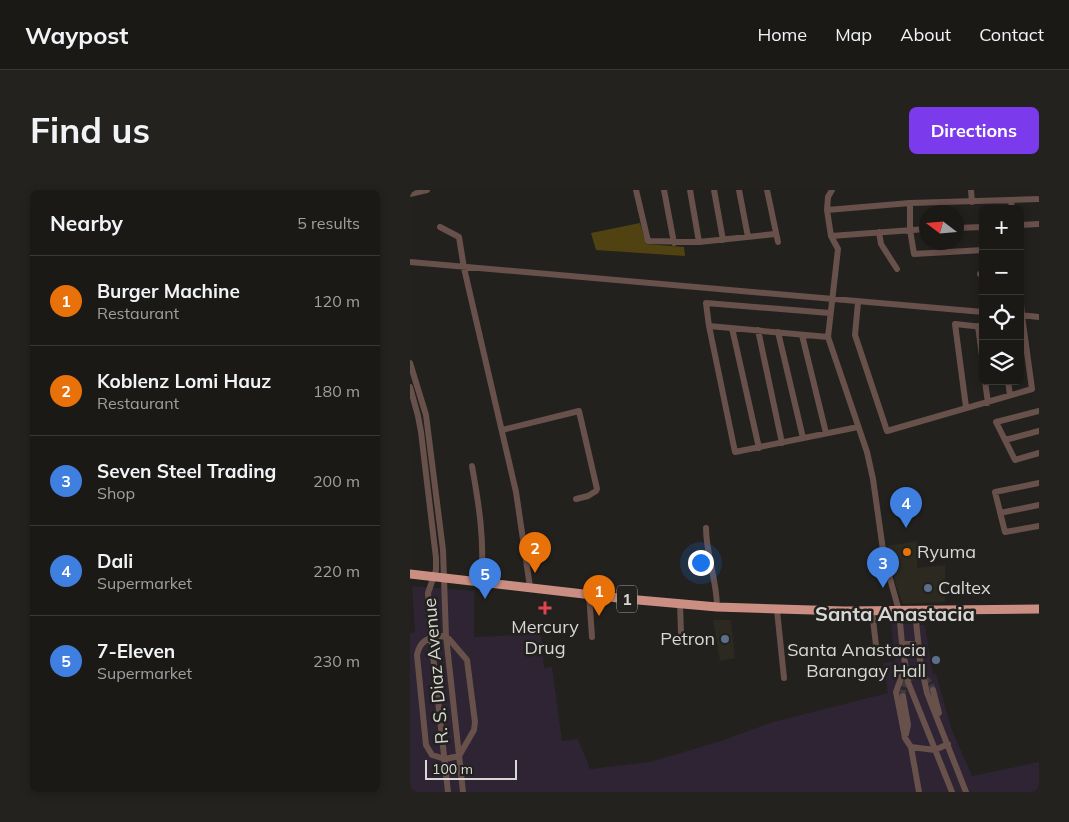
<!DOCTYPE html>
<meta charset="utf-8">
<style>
body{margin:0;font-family:Mulish,sans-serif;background:#23221f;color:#f1f3f6}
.controls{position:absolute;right:15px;top:15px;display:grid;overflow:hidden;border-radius:8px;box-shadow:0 2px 8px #0003}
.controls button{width:45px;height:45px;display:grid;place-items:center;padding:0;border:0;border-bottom:1px solid #383835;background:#1a1916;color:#f1f3f6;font:25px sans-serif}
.compass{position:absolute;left:509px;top:15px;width:45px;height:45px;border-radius:50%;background:#1a1916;box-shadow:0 2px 8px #0003;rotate:286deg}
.scale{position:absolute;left:15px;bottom:12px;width:92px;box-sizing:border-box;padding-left:5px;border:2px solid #d7d7d5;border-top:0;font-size:14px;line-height:18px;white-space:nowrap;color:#d7d7d5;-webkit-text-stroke:4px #22211e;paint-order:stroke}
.you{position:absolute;left:290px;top:372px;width:18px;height:18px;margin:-12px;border:4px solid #fff;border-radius:50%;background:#1a73e8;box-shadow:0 0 0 8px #1a73e833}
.badge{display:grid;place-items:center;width:32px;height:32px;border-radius:50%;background:#7c3aed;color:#fff;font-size:16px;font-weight:700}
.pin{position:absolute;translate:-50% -41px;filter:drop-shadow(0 1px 2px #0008)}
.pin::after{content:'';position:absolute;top:26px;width:18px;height:15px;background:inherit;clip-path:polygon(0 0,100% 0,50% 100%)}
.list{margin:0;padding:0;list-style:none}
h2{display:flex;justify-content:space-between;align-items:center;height:65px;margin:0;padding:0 20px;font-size:21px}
h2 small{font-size:16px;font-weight:400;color:#9fa0a1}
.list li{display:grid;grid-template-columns:32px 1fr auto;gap:15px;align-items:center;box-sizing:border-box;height:90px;padding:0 20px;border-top:1px solid #383835}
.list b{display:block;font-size:19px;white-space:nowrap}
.list p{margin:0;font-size:16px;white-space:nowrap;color:#9fa0a1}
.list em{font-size:16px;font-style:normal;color:#9fa0a1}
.icon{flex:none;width:28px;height:28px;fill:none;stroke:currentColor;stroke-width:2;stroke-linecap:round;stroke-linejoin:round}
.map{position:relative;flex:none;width:629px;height:602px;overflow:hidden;border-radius:8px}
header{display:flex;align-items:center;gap:30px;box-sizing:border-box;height:70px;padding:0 25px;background:#1a1916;border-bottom:1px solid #383835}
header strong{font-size:24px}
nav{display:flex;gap:28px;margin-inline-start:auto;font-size:18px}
.intro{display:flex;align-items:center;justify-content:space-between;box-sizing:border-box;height:120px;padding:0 30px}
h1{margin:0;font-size:35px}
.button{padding:12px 22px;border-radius:8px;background:#7c3aed;color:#fff;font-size:18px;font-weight:700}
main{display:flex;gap:30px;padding:0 30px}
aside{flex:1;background:#1a1916;border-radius:8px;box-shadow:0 2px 8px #0003}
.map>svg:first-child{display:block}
.built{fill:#2b2920}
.industrial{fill:#2e2433}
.green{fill:#504311}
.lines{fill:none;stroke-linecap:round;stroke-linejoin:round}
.minor-tunnel{stroke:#3d3c39;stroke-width:6;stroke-dasharray:6 3;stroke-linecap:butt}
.minor{stroke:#68504b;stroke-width:6}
.highway{stroke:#ca8e83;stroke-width:9}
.food-dot{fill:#e8710a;stroke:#22211e;stroke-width:2}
.service-dot{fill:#5c6f8a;stroke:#22211e;stroke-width:2}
.health-dot{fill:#e0444e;stroke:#22211e;stroke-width:2}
.labels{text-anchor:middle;stroke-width:5;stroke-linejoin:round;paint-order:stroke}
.shield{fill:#22211e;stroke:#a1a09e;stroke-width:1}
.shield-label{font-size:16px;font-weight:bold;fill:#d7d7d5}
.poi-label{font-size:18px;fill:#d7d7d5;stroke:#22211e;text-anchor:start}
.street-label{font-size:18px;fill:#d7d7d5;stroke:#22211e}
.quarter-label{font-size:20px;font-weight:bold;fill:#d7d7d5;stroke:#22211e}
</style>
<header>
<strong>Waypost</strong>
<nav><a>Home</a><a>Map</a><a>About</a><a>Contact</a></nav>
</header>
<div class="intro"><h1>Find us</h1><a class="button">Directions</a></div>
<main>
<aside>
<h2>Nearby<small>5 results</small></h2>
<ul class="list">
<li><span class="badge" style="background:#e8710a">1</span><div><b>Burger Machine</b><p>Restaurant</p></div><em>120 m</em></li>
<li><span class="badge" style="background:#e8710a">2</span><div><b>Koblenz Lomi Hauz</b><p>Restaurant</p></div><em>180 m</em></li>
<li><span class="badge" style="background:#3f7fe0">3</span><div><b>Seven Steel Trading</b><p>Shop</p></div><em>200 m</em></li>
<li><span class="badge" style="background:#3f7fe0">4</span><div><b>Dali</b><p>Supermarket</p></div><em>220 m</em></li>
<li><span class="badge" style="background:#3f7fe0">5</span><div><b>7-Eleven</b><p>Supermarket</p></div><em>230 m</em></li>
</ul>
</aside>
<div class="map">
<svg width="629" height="602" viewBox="0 0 629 602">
<rect width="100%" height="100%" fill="#22211e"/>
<path class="built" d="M507,351V378L535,375V412L493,414L486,395L478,356Z
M303,430H321L325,468L310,471Z"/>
<path class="industrial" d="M2,396L64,401V447L131,444L134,478L142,477L152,551L168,549L180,579L240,572L311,551L363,532L478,503L473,473L485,471L481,433L515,435L523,485L526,484L541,538L562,586L629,572V602H0V443L5,442Z"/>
<path class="green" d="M230,33L236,54L274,57L275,66L186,60L181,43Z"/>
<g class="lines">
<path class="minor-tunnel" d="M493,506C491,483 517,478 523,500"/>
<path class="minor" d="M226,0L238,51L289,52L365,44
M254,0L264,53
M280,0L289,52
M304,0L313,50
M329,0L338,47
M357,0L368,52
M422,0L418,7L417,20L421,46L428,59L418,147L457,262L463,289L474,367L489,421L492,454L498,492L542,602
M561,0L562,12
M0,4L17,0
M601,10L602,19
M500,13V40L504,64L573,60
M417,20L500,13L629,9
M610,35L629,34
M30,37L49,47L54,78L106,302L120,397
M546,38L573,37
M469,42L471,54L487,79
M421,46L516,39
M0,72L573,122
M570,84H573
M448,112L445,145L477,241L622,199L612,126L610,102
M610,125L629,127
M299,136L325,262L448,237
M568,136L573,173
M322,138L349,258
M348,140L372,253
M368,142L393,248
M392,145L416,243
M418,147L299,136L296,113L420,123
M0,173L16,225L33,360L36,446L53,602
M575,191L578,213
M598,191L600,205
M0,197L8,226L11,242L26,368V380L18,403L21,447L38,602
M556,217L545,134L573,137
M629,221L586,232L605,270L629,263
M92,240L169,221L187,299L186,301L178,306L166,309
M595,250L629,241
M62,276C69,315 75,352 71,392
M629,293L585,302L595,342L629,336
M590,323L629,315
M296,338C296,365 307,390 307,417
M179,404L182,447
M270,414L271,443
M367,420L374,488
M462,421L467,464
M505,421L510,470L517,503L556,602
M32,446L39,449L57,470L65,532L64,540L49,566L35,569L22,565L16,555L7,465C10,450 18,448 32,446Z
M492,454H508
M495,477L486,502L495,548L501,557L509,602
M523,500L529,523
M493,506L498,535L496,544
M501,557L525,560L538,554"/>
<path class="highway" d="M0,384L217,409L307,417L435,421L629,419"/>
</g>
<circle class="food-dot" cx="497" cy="362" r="5"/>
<g class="service-dot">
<circle cx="518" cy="398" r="5"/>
<circle cx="315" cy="449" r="5"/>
<circle cx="526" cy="470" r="5"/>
</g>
<path class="health-dot" d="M132.5 410.5h5v5h5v5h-5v5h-5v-5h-5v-5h5z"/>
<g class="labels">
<rect class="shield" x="207" y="395.5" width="20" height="27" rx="4"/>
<g class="shield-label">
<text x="217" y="415">1</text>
</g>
<g class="poi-label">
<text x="507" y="368">Ryuma</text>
<text x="528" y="404">Caltex</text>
<text x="135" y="443" text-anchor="middle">Mercury<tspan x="135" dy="21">Drug</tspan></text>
<text x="305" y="455" text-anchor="end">Petron</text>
<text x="516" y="466" text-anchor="end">Santa Anastacia<tspan x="516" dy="21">Barangay Hall</tspan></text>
</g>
<g class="street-label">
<text transform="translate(26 481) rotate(-95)" y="6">R. S. Diaz Avenue</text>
</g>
<g class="quarter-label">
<text x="485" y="431">Santa Anastacia</text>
</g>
</g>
</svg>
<div class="controls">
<button>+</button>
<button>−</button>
<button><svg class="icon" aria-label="locate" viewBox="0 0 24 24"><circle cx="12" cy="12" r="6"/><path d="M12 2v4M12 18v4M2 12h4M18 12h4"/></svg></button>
<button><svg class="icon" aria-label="layers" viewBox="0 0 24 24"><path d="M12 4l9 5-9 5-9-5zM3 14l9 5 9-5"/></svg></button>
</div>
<svg class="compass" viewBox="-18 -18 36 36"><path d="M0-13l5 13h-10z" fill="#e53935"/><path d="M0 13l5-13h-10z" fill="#9fa0a1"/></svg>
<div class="scale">100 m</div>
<div class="you"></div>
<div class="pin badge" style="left:189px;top:426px;background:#e8710a">1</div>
<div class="pin badge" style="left:125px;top:383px;background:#e8710a">2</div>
<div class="pin badge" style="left:473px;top:398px;background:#3f7fe0">3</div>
<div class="pin badge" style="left:496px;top:338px;background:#3f7fe0">4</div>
<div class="pin badge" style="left:75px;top:409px;background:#3f7fe0">5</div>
</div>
</main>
